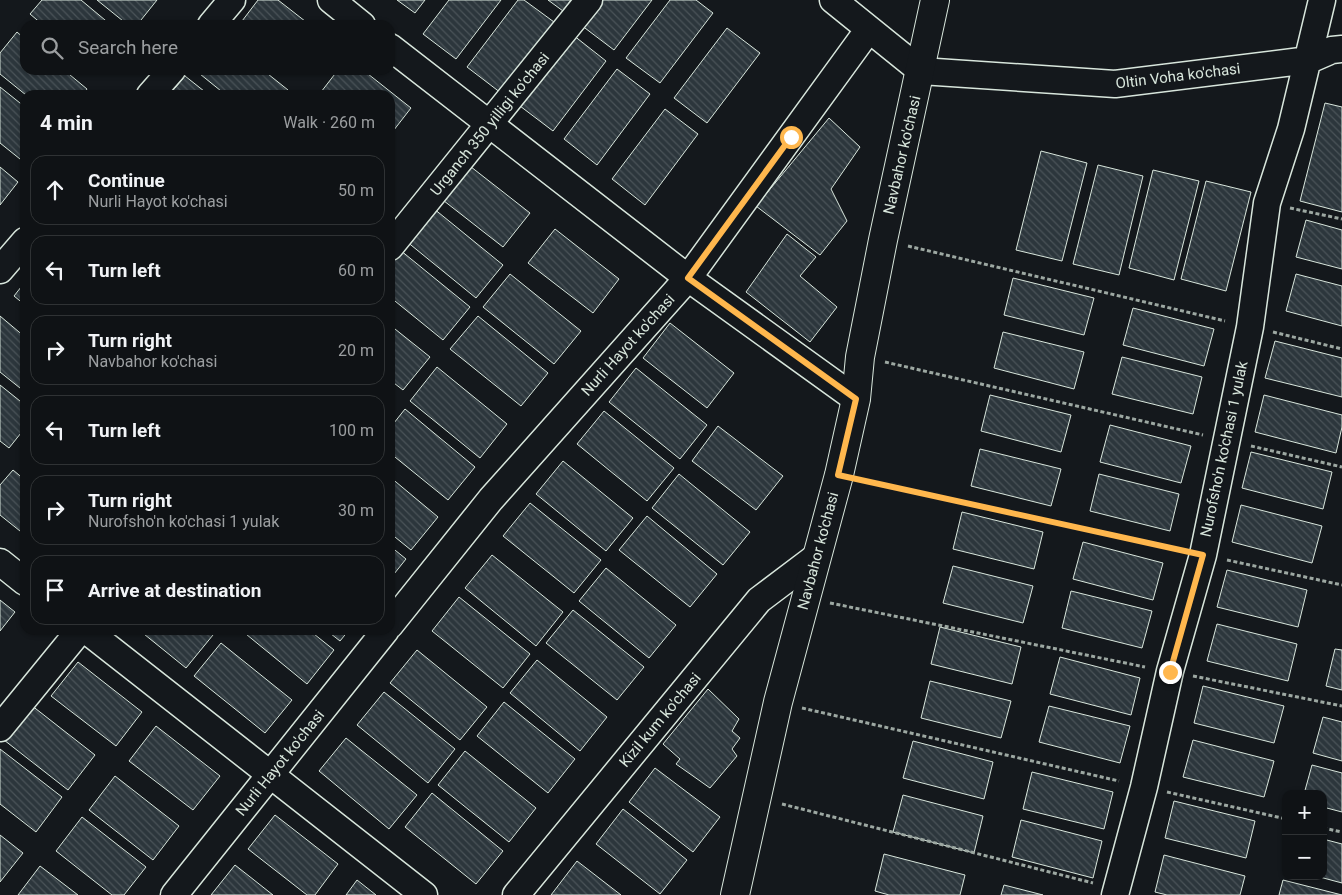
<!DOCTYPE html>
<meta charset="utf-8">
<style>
body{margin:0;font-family:Roboto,sans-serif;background:#181b1e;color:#f1f3f6}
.controls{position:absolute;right:15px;bottom:15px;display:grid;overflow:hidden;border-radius:10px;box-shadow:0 1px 4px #0004}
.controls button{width:45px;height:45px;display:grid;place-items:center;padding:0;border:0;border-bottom:1px solid #2f3234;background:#0f1215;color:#f1f3f6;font:25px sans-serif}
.stop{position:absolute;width:15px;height:15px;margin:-11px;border:4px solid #ffb74d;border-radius:50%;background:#fff}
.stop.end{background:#ffb74d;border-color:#fff;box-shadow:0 1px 5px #0008}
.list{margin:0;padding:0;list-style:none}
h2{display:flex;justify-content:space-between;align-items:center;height:65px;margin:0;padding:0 20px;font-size:21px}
h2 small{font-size:16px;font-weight:400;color:#9b9ea0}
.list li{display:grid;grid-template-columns:32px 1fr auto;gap:15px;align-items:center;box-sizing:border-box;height:70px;margin:0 10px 10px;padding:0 10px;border:1px solid #2f3234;border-radius:15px}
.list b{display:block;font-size:19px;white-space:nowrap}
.list p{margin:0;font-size:16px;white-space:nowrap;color:#9b9ea0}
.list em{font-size:16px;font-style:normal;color:#9b9ea0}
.icon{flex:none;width:28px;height:28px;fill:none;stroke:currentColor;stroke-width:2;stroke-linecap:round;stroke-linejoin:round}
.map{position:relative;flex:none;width:1342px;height:895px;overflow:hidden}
.search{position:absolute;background:#0f1215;box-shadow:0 1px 4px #0004;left:20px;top:20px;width:375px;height:55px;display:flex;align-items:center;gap:12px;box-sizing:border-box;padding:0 18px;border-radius:15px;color:#9b9ea0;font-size:19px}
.panel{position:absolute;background:#0f1215;box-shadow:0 1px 4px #0004;left:20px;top:90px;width:375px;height:545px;border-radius:15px}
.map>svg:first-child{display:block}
.building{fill:url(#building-back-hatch);stroke:#d8e6dc}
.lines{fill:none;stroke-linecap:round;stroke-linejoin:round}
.minor-casing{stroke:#d8e6dc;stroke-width:29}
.major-casing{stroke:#d8e6dc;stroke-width:30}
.path{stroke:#9da8a2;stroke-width:3;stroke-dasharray:4 2.5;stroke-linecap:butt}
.minor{stroke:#14181c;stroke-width:26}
.major{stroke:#14181c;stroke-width:28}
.route{stroke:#ffb74d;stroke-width:6}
.labels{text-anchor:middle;stroke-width:4;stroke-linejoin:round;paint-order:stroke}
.street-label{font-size:15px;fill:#d8e6dc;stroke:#14181c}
</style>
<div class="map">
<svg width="1342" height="895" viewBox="0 0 1342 895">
<defs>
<pattern id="building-back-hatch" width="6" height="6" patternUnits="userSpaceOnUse" patternTransform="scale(1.25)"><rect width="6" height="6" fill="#2c363c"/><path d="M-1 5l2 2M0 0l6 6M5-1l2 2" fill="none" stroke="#4a5358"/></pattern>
</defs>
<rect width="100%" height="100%" fill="#14181c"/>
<path class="building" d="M42,0H81L111,25H43L30,14Z
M97,0H157L137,25H128Z
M258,0H278L310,25H239Z
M397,0H425L415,13Z
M449,0H501L456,59L423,34Z
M518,0H524L554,22L501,93L467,67Z
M548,0H571L563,11Z
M600,0H652L614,50L581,25Z
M670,0H696L713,13L660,83L626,58Z
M727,28L760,53L707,123L674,98Z
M17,32L25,39V70H64L87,89L83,95H26L0,74V53Z
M573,35L606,61L553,131L520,106Z
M617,69L650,94L597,165L564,139Z
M195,70H263L288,90L284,95H226Z
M338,70H363L411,108L390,135V95H324L321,92Z
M185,76L209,95H169Z
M0,87L25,107V163L0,143Z
M1325,103L1342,107V212L1300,201Z
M665,109L698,134L645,205L612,179Z
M829,118L860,147L831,189L847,221L820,255L756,206Z
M1041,151L1087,163L1062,261L1016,250Z
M466,163L530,213L503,247L439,197Z
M1098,165L1143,176L1119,275L1073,264Z
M0,167L18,182L0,205Z
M1153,170L1199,181L1174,280L1129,268Z
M1206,181L1251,192L1226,291L1181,279Z
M433,208L503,265L476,298L406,241Z
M1306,220L1342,230V269L1296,257Z
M555,229L619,279L593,313L528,263Z
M787,234L816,257L800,276L837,307L810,342L746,292Z
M400,250L470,307L443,340L390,297V262Z
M510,274L581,331L554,364L483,307Z
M1296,274L1342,286V326L1286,311Z
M1013,278L1094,298L1084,335L1004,315Z
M25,282V305L14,296Z
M1133,308L1214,329L1204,366L1123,345Z
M0,316L25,337V392L0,372Z
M478,316L548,373L521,406L450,349Z
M670,323L734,373L707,408L643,358Z
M390,325L430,357L403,390L390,380Z
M1003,332L1084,352L1074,389L994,368Z
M1275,341L1342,358V397L1265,378Z
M1122,357L1202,377L1193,414L1112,394Z
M437,367L507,424L480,458L410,401Z
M636,368L707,425L680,459L609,402Z
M0,385L25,405V428L9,448L0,441Z
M990,395L1071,415L1061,452L981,431Z
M1264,395L1342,415V427L1336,453L1255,432Z
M405,409L475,467L448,500L390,453V428Z
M604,411L674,468L647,501L577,444Z
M1110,425L1191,446L1181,483L1100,462Z
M718,426L783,476L756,510L692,461Z
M980,449L1061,469L1051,506L971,486Z
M1251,452L1332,472L1323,509L1242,488Z
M563,461L633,518L606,551L536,494Z
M13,470L25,480V535L0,515V485Z
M679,474L750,532L723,565L652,508Z
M1099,474L1179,494L1170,531L1090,511Z
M390,477L438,517L411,550L390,533Z
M530,503L601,560L574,593L503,536Z
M1241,505L1322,526L1312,563L1232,542Z
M962,512L1043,532L1034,569L953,549Z
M647,516L717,574L690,607L619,550Z
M1083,542L1163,563L1153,600L1073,579Z
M390,546L406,559L390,579Z
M492,555L563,612L536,646L465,588Z
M953,566L1033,586L1023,623L943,603Z
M606,568L676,625L649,658L579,601Z
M1227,570L1307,590L1298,627L1217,607Z
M1071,591L1152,611L1142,648L1062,628Z
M459,597L530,654L503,688L432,631Z
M0,600L15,612L0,631Z
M573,610L644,667L617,700L546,643Z
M1217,624L1297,644L1288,681L1207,661Z
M940,627L1021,647L1012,684L931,664Z
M139,630H207L213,635L186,668Z
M241,630H309L334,650L307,684Z
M326,630H349L340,641Z
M221,643L292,700L265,733L194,676Z
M1335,649L1342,650V690L1326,686Z
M417,650L487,707L460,740L390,683Z
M1060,657L1140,678L1131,715L1050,694Z
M537,660L607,717L580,751L510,693Z
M78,662L142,712L116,746L51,696Z
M930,681L1011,701L1001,738L921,718Z
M1203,686L1284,706L1274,743L1194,723Z
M708,689L739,719L732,731L740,738L732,749L737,756L710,788L676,764L680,759L663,744Z
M384,692L455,749L428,783L357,725Z
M504,702L575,759L548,793L477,736Z
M31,705L95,755L68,790L4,740Z
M1049,706L1130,726L1120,763L1039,742Z
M1323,717L1342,722V761L1313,753Z
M156,726L220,776L193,810L129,761Z
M346,738L417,795L389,829L319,771Z
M1193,740L1274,761L1264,797L1183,777Z
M913,741L993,762L984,799L903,778Z
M0,749L62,797L36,832L0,804Z
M465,751L536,808L509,842L438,785Z
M1312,765L1342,773V812L1323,807V794H1304Z
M655,768L720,817L693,852L629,802Z
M1032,772L1113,792L1104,829L1023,809Z
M115,776L179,826L153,860L89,810Z
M432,793L503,851L476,884L405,827Z
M903,795L983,816L974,853L893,832Z
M1174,801L1255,821L1246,858L1165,838Z
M623,809L687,860L660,894L596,844Z
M275,815L338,864L315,895H307L248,849Z
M82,817L146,867L124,895H112L56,851Z
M1021,820L1102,841L1093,878L1012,857Z
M0,835L23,853L0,882Z
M1323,839L1342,844V883L1316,876H1323Z
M884,854L965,875L960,895H889L875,891Z
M1164,855L1245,876L1240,895H1167L1155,892Z
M577,861L621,895H551Z
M235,865L273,895H211Z
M40,866L78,895H18Z
M357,880L376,895H346Z
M1283,880L1342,895H1279Z
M1004,885L1043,895H1001Z"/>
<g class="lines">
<g class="minor-casing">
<path id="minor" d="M331,0L362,25
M833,0L921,71L1115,84L1309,60L1332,50L1342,49
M211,25L232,0
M390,47L688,278L856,399
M150,95L172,70
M390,247L589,0
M0,270L25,241
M0,562L25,582
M390,625L491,499L688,278L869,29
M86,630L424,895
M0,728L80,630
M174,895L386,630
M516,895L759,600L816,557
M1115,895L1144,787L1170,671L1203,555L1250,327L1267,203L1291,129L1322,0"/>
</g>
<g class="major-casing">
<path id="major" d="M735,895L778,702L839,475L856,399L860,357L883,240L935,0"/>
</g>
<path class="path" d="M1290,208L1342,219
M908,246L1225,321
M1273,332L1342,349
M885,362L1203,435
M1251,446L1342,467
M864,481L1180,550
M1227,560L1342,585
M830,603L1145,667
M1193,676L1342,706
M802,708L1119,781
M1167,792L1286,819
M782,804L1093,883
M1323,828L1342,832"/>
<use href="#minor" class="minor"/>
<use href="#major" class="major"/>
</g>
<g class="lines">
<path class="route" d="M791,137L688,278L856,399L838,475L1203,555L1170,672"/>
</g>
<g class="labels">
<g class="street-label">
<text transform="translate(1178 76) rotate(-7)" y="5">Oltin Voha ko'chasi</text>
<text transform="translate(490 124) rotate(-51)" y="5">Urganch 350 yilligi ko'chasi</text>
<text transform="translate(902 155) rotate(-77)" y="5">Navbahor ko'chasi</text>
<text transform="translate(628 345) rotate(-48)" y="5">Nurli Hayot ko'chasi</text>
<text transform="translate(1224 449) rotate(-78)" y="5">Nurofsho'n ko'chasi 1 yulak</text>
<text transform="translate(818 551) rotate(-75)" y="5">Navbahor ko'chasi</text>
<text transform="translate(660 720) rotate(-50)" y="5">Kizil kum ko'chasi</text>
<text transform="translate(280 763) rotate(-51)" y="5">Nurli Hayot ko'chasi</text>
</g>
</g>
</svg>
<div class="controls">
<button>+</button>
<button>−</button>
</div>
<div class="stop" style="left:791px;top:137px"></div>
<div class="stop end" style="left:1170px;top:672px"></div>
<div class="search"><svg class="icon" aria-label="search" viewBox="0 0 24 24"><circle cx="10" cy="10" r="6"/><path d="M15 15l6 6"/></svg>Search here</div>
<section class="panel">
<h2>4 min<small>Walk · 260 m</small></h2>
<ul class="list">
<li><svg class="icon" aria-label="ahead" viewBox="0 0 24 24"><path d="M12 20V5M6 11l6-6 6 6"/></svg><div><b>Continue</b><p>Nurli Hayot ko'chasi</p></div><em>50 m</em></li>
<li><svg class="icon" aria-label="left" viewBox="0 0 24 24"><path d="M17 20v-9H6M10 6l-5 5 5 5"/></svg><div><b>Turn left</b></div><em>60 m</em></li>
<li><svg class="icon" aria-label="right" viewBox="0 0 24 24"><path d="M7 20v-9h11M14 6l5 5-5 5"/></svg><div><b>Turn right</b><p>Navbahor ko'chasi</p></div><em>20 m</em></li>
<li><svg class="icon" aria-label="left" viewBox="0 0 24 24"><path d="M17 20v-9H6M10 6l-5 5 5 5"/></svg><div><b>Turn left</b></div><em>100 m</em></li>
<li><svg class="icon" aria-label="right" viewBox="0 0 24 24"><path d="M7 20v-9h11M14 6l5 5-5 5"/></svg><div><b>Turn right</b><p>Nurofsho'n ko'chasi 1 yulak</p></div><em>30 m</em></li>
<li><svg class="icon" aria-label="arrive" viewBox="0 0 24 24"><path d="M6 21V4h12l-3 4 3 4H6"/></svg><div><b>Arrive at destination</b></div></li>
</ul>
</section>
</div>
